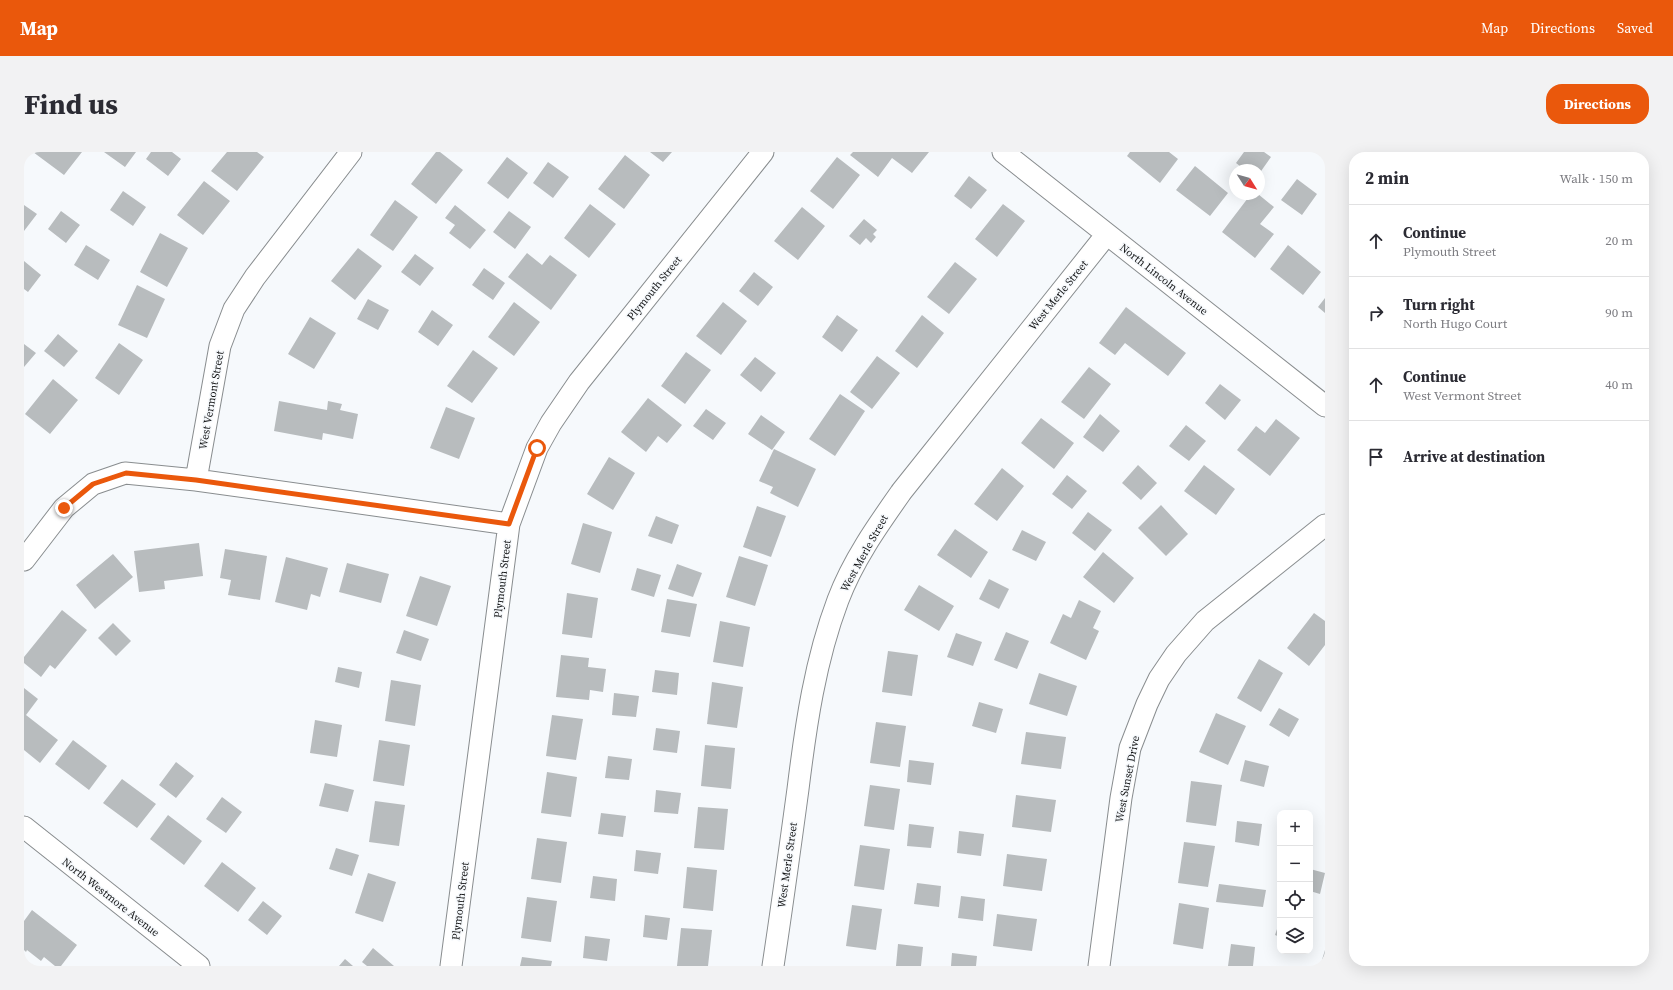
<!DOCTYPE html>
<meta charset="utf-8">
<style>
body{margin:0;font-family:"Source Serif 4",serif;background:#f2f2f3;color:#2b2b33}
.controls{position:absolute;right:12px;bottom:12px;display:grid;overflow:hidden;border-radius:8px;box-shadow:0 4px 16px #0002}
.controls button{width:36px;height:36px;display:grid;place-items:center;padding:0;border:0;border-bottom:1px solid #e1e1e2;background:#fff;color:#2b2b33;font:20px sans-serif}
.compass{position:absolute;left:1205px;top:12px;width:36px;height:36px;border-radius:50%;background:#fff;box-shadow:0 4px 16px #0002;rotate:127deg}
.stop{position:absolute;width:12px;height:12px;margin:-9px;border:3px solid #ea580c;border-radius:50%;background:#fff}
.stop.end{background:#ea580c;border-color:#fff;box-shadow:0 1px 4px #0008}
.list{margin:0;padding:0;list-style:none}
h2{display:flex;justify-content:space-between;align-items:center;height:52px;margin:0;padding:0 16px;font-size:17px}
h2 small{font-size:13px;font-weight:400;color:#7c7c81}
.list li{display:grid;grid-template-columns:26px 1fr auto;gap:12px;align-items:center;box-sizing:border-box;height:72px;padding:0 16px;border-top:1px solid #e1e1e2}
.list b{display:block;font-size:15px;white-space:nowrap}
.list p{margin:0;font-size:13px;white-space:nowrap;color:#7c7c81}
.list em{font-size:13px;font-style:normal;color:#7c7c81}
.icon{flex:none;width:22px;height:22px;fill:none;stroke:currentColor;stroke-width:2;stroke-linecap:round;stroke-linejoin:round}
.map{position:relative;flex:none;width:1301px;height:814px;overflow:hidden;border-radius:16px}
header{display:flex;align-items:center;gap:24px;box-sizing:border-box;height:56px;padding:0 20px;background:#ea580c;color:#fff}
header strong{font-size:19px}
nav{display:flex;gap:22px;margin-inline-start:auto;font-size:14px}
.intro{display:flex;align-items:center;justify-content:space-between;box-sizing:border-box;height:96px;padding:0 24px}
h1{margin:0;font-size:28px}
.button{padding:10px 18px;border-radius:16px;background:#ea580c;color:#fff;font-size:14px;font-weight:700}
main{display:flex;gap:24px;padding:0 24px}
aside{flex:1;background:#fff;border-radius:16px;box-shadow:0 4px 16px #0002}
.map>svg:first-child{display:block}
.building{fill:#b8bcbe}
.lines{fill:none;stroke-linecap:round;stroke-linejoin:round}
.street-casing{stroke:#898d8f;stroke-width:23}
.street{stroke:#fff;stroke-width:21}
.route{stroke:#ea580c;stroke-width:5}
.labels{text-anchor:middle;stroke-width:3;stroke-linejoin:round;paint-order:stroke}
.street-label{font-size:11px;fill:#141516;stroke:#f6f9fc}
</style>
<header>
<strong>Map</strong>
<nav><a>Map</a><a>Directions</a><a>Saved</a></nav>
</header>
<div class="intro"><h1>Find us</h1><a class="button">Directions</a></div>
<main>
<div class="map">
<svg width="1301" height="814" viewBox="0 0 1301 814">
<rect width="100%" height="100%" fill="#f6f9fc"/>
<path class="building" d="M9,0H58L40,23Z
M80,0H112L101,15Z
M127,0H148L157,7L144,24L122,7Z
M203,0H233L240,5L213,39L187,19Z
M412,0H416L439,18L412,52L387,32Z
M626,0H648L639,10Z
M829,0H905L888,21L868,6L854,25L826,3Z
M1106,0H1145L1154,7L1136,31L1103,4Z
M1220,0H1240L1247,5L1235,22V18H1221L1212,11Z
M601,3L626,23L600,57L574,37Z
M483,5L504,21L484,47L463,31Z
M813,5L836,23L809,57L786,39Z
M524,10L545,25L529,46L509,31Z
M1171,14L1204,41L1186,64L1152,38Z
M945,24L963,38L947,57L930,44Z
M1273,27L1293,42L1278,63L1257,48Z
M180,29L206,49L179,83L153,63Z
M99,39L122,55L109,74L86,58Z
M1227,42H1234L1250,55L1236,72L1250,82L1231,106L1198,80Z
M371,48L394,65L369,99L346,83Z
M566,52L592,72L565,106L540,86Z
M979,52L1001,69L973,105L951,87Z
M0,53L13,62L0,79Z
M431,53L462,78L446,97L425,81L431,73L421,66Z
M778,55L801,74L774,108L750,89Z
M37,59L56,73L42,91L24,77Z
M485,59L507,75L491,97L469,80Z
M840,67L853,78L849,82L852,85L847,91L842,86L836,93L825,84Z
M136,81L164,96L143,135L116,120Z
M62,93L86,108L74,128L50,113Z
M1264,93L1297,120L1279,143L1246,117Z
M334,96L358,114L331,148L307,129Z
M503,101L518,113L526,103L553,123L527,158L484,125Z
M391,102L410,116L396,134L377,120Z
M0,109L17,123L4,140L0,137Z
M931,110L953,127L925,162L903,145Z
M460,116L481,131L469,148L448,133Z
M730,120L749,135L734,154L715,139Z
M113,133L141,147L123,186L94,173Z
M1301,146V161L1294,155Z
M344,147L365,158L354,178L333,167Z
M490,150L516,170L490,204L464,185Z
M699,150L723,169L697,203L672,184Z
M1102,155L1162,201L1144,224L1101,191L1091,203L1075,191Z
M408,158L429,173L414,194L394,180Z
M813,163L834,178L818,200L798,185Z
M898,163L920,181L893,216L871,199Z
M286,165L312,181L290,217L264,202Z
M34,182L54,199L40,215L20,199Z
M95,191L119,208L95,243L71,226Z
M0,192L12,201L0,215Z
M449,198L474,216L448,251L423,234Z
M662,200L687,218L661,252L637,234Z
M853,204L876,221L848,257L826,240Z
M731,205L752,221L737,240L716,223Z
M1065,215L1087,232L1060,267L1037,250Z
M29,227L54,248L26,282L1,262Z
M1196,232L1217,248L1201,268L1181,251Z
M816,242L841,259L811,304L785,287Z
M624,246L658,273L643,291L634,284L622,300L597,280Z
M255,249L303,258L304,249L318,252L316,258L334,262L329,287L299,281L298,288L250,279Z
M422,255L451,266L435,307L406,296Z
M682,257L702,271L689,288L669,274Z
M1076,262L1096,279L1079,300L1059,285Z
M737,263L761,280L748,298L724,282Z
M1017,266L1050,291L1030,317L997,291Z
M1252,267L1276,286L1246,324L1213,298L1232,274L1241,281Z
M1162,273L1182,289L1165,309L1145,294Z
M750,297L792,317L774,355L746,341L749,335L735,329Z
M585,305L611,321L589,358L563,342Z
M1114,313L1133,331L1117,348L1098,331Z
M1180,313L1211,337L1192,363L1160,339Z
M978,316L1000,334L973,369L950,352Z
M1043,323L1063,339L1048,357L1028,342Z
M1137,353L1164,382L1142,404L1114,376Z
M733,354L762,364L747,405L719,395Z
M1064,360L1088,378L1071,399L1048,381Z
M632,364L655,373L648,392L624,384Z
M559,371L588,380L576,421L547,412Z
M931,377L964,400L947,426L913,403Z
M998,378L1022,390L1012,409L988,398Z
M175,391L179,424L140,429L141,437L115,440L110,399Z
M201,397L243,404L236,448L204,443L207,428L196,426Z
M1079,400L1110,426L1090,451L1059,425Z
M89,402L109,425L71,457L52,433Z
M715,404L744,413L731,454L702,445Z
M262,405L304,416L296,445L287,442L283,458L251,450Z
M323,411L365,422L357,451L315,440Z
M653,412L678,421L669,445L644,437Z
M613,416L637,423L630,445L607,438Z
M396,424L427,434L413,474L382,464Z
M965,427L985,437L975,457L955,447Z
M895,433L930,454L915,479L880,458Z
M543,441L574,446L568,486L538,482Z
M643,447L673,452L666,485L637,480Z
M1055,448L1077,459L1069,476L1075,479L1062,508L1026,491L1039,462L1047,466Z
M38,458L63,478L31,517L26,513L17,525L0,511V505Z
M1290,461L1301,469V493L1285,514L1263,496Z
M696,469L726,475L719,515L689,510Z
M89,471L107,489L92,504L74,486Z
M380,478L405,487L397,509L372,501Z
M982,480L1005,489L993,517L970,508Z
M932,481L958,490L949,514L923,505Z
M864,499L894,503L888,544L858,540Z
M537,503L565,506L564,515L582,517L579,540L566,538L565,548L532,545Z
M1235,507L1259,521L1237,560L1213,546Z
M314,515L338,520L335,536L311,530Z
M631,518L655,521L653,543L628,540Z
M1015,521L1053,534L1043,564L1005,552Z
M367,528L397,533L391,574L361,569Z
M688,530L719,535L713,576L683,572Z
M0,536L14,547L2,563L34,588L16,611L0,598Z
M590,541L615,544L612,565L588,563Z
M955,550L979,557L972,581L948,574Z
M1255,556L1275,567L1265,585L1245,573Z
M1192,561L1222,574L1204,613L1175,600Z
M528,563L559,567L552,608L522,604Z
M291,568L318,573L313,605L286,601Z
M852,570L882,574L876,615L846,611Z
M632,576L656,579L653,601L629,598Z
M1002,580L1042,585L1037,617L997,612Z
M49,588L83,614L65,638L31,612Z
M355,588L386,593L380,634L349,629Z
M681,593L711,596L707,637L677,634Z
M584,604L608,607L605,628L581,626Z
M885,608L910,611L907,633L883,630Z
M1221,608L1245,614L1240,635L1216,629Z
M152,610L170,624L152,646L135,633Z
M523,620L553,625L547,665L517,661Z
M98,627L132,652L113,676L79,651Z
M1167,629L1198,633L1192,674L1162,670Z
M301,631L330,638L324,660L295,654Z
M846,633L876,637L870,678L840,674Z
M632,638L657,641L654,662L630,660Z
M992,643L1032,648L1027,680L988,675Z
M198,645L218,660L202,681L182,667Z
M351,649L381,653L375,694L345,690Z
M674,655L704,657L700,698L670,696Z
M577,661L602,664L599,685L574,682Z
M144,663L178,689L160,713L126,687Z
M1213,669L1238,672L1235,694L1211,690Z
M885,672L910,675L907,696L883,694Z
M935,679L960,682L957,704L933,701Z
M513,686L543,690L537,731L507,727Z
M1160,690L1191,694L1184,735L1154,731Z
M836,693L866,697L860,738L830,734Z
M312,696L335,703L328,724L305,717Z
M612,698L637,701L634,722L610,719Z
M983,702L1023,707L1018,739L979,734Z
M198,710L232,736L214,760L180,734Z
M663,715L693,718L689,759L659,756Z
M1286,717L1301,721L1296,742L1286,739Z
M344,721L372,730L359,770L331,761Z
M569,724L593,727L591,749L566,746Z
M893,731L917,734L915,755L890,752Z
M1195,732L1242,738L1239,755L1192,750Z
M937,744L961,747L959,769L934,766Z
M503,745L533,749L527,790L497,786Z
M239,749L258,764L243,783L224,768Z
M1155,751L1185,756L1179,797L1149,792Z
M828,753L858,757L852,798L822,794Z
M8,758L53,793L37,814H31L20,805L17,809L3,798L2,800L0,798V769Z
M973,762L1013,767L1008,799L969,794Z
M621,763L646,766L643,788L619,785Z
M1256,768V785L1251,783Z
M657,776L688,778L684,814H653Z
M561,784L586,787L583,809L559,806Z
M874,792L899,795L897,814H872Z
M1207,792L1231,795L1229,814H1204Z
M349,796L370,814H343L338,810Z
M1301,798V814H1296Z
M928,801L953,804L952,814H927Z
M498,805L528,809L527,814H496Z
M321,807L329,814H315Z"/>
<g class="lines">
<g class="street-casing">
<path id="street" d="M979,0L1301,254
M172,328L196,194L210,157L231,125L327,0
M0,408L40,356L69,332L101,321L172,328L485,372
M0,675L175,814
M427,814L485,372L513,296L527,271L555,230L739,0
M749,814C758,755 766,696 774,637C782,572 791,509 814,448C829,408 854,373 878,339L1083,82
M1075,814L1097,646L1106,596L1123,552L1135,527L1152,502L1181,469L1301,373"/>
</g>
<use href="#street" class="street"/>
</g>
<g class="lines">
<path class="route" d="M40,356L69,332L102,321L172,328L485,372L513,296"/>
</g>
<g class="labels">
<g class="street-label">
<text transform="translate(1140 127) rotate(38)" y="4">North Lincoln Avenue</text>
<text transform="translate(630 136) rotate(-51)" y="4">Plymouth Street</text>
<text transform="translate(1034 143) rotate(-51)" y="4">West Merle Street</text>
<text transform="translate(187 248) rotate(-80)" y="4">West Vermont Street</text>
<text transform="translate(840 401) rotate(-61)" y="4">West Merle Street</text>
<text transform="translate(478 427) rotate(-83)" y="4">Plymouth Street</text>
<text transform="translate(1103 627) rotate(-79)" y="4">West Sunset Drive</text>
<text transform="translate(763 713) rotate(-82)" y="4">West Merle Street</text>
<text transform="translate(87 745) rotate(38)" y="4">North Westmore Avenue</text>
<text transform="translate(436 749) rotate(-83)" y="4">Plymouth Street</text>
</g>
</g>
</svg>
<div class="controls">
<button>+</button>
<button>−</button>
<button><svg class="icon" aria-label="locate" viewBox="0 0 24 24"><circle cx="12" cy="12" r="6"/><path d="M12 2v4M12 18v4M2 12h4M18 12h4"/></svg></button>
<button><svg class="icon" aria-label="layers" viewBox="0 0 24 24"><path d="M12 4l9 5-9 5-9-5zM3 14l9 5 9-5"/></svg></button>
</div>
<svg class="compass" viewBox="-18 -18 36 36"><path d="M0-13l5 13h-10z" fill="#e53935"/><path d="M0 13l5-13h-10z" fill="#7c7c81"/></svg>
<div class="stop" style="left:513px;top:296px"></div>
<div class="stop end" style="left:40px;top:356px"></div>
</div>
<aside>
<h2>2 min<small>Walk · 150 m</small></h2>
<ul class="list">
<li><svg class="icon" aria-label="ahead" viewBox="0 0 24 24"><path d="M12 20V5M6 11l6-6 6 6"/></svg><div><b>Continue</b><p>Plymouth Street</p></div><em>20 m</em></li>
<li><svg class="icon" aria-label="right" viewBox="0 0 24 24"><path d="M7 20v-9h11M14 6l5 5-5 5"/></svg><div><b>Turn right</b><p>North Hugo Court</p></div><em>90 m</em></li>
<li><svg class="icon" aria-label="ahead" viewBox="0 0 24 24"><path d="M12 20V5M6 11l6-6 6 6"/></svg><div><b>Continue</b><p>West Vermont Street</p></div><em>40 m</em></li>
<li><svg class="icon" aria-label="arrive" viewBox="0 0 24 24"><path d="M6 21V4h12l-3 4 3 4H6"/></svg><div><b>Arrive at destination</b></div></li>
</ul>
</aside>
</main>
